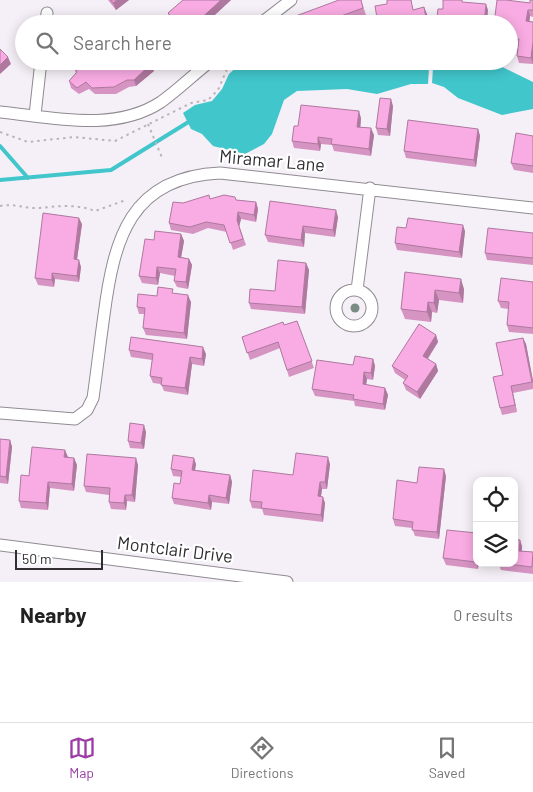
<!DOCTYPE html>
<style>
body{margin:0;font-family:Barlow,sans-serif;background:#f6f6f6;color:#222}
.controls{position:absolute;right:15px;bottom:15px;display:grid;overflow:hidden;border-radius:10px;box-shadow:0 2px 12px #0003}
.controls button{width:45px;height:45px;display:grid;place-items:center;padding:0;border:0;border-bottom:1px solid #e0e0e0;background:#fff;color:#222;font:25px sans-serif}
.scale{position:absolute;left:15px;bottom:12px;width:88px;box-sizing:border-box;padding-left:5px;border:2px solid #2f2d30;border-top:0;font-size:14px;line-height:18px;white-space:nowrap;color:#2f2d30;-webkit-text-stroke:4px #fff;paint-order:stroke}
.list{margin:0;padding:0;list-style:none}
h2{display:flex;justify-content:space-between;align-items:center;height:65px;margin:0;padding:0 20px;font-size:21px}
h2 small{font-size:16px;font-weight:400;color:#767676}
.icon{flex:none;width:28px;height:28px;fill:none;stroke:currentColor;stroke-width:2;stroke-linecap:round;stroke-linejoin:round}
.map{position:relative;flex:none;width:533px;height:582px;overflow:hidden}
.search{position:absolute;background:#fff;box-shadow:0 2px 12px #0003;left:15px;right:15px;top:15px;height:55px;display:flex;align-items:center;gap:12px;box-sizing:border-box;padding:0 18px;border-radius:28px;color:#767676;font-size:19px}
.sheet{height:140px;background:#fff}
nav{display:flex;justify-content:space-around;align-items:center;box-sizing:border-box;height:70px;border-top:1px solid #e0e0e0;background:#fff;font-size:14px;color:#767676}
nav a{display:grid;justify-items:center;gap:2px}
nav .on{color:#9b3ca4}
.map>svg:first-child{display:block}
.water{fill:#41c6cb}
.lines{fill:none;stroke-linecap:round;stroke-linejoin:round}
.stream{stroke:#41c6cb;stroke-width:4}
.minor-casing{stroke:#908b92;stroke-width:13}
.path{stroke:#b9b4ba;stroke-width:2;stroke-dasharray:2.5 4;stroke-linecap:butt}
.minor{stroke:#fff;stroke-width:11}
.tree{fill:#7b8c84}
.wall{fill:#d694c3}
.shaded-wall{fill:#ae789f}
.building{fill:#f9ace3;stroke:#ae789f}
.labels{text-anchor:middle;stroke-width:4.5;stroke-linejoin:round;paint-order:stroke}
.street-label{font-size:18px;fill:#2f2d30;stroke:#fff}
</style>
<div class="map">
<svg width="533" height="582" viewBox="0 0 533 582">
<rect width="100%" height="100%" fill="#f5f0f7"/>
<path class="water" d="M243,61H339L348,65H362L372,61H402L429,68L428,84H411L377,94L347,89L297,91L284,100L272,134L264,144L245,154L213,146L202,134L191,129L183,113L195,105L212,101L222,89L229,74Z
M469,61L492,62L533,82V109L502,115L458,98L444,87L432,83L433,68L456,66Z"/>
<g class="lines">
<path class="stream" d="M0,146L28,178
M0,180L111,170L190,121"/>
<g class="minor-casing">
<path id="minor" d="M46,24L47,13
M260,24L291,0
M0,112C51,117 114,133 161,102C178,90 194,74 211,61
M35,115L41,61
M336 308a18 18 0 1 1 36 0a18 18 0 1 1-36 0Z
M357,290L370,188
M0,413L75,419L87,410L93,398C97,370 100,343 104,315C114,239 130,177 220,173L533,208
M0,545L287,582"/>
</g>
<path class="path" d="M148,124L163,160
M0,132L28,142L74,137L115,141L191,103L208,100L218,90L227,69L235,61
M0,206C14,203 26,209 40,208C58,206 78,204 95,211L126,200"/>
<use href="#minor" class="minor"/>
</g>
<circle class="tree" cx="355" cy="308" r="4.5"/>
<path class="wall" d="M108,0H129L116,10Z
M183,0H231L205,24H173L170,20L168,13Z
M361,0L366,15L344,23L295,24Z
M533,0V17L530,16L529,21L533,22V64L519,63L517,56L518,45L509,44V24Z
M73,65L154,71L136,86L129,87L116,94H95L89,89L79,94L71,88L69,81L76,73Z
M393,106L390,136L378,135L376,128Z
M361,118L360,127L374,135L371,156L334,151L332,145L321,144L320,151L294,148L292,141L298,126Z
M478,129L480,136L476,167L406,158L404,151Z
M533,136V173L514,170L511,163Z
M210,199L236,200L256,202L258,209L256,222L241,219L239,227L246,245L233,250L227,232L208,228L193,234L171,230L169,223L183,203Z
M338,217L335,237L305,233L304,247L268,242L265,235Z
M82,224L77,260L81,267L79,282L55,279L54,287L38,285L35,278Z
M406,228L465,231L462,258L397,250L395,243Z
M533,233V265L487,260L485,253Z
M181,234L184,241L181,257L189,259L192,265L188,289L177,287L174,281L175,276L160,273L158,285L142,283L139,276L154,240Z
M306,263L309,270L305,314L251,309L249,303L275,291Z
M405,272L464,289L463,303L439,300L437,313L432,312L431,322L405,319L401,309Z
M533,282V334L509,332L507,325L509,309L501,308L498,301Z
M175,294L191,302L187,339L146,335L143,328L145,314H139L137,307L157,296Z
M297,321L314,368L289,377L280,348L250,360L242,337L284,325Z
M436,335L438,342L428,359L436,364L438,371L420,399L406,390L403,383L405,380L395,373L392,366Z
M523,338L526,344L533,381V389L513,393L517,412L502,415L500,408L503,375Z
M129,350L206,354L204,366L192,364L188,395L164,391L161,384L153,383L150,376L152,360L131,357Z
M373,359L375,366L373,380L367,379L366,385L385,388L388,395L385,410L355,406L354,401L315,396L312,389L353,365Z
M146,432L144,449L130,448L128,441Z
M0,439L10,440L12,447L8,484L0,483Z
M67,458H74L77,465L74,491L50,488L48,510L21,508L19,501L29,476Z
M196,464L195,470L230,475L232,482L229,504L212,502L211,510L174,504L172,498L180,484L182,477L173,476L171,469Z
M330,464L327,489H322L321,496L325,503L323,522L264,515L262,509L252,508L250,501L293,475Z
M138,465L135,502L127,501L126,510L111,509L109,502V495L86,492L84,486Z
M446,476L439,539L415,536L412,528L395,526L393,519L417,483Z
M477,533L478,569L446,565L443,558Z
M522,546V551L533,552V574L501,570L498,563Z"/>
<path class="shaded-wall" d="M117,0H129L116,10L113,3Z
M221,0H231L205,24H195Z
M486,4L488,10L487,24H484Z
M424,7L427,14L429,24H427Z
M528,10L530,16L529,27L526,21Z
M533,42V64L531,58Z
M8,57L11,64L0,74V65Z
M151,64L154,71L136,86L134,80Z
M391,99L393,106L390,136L387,129Z
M359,111L361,118L360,133L357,127Z
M371,128L374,135L371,156L369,149Z
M478,129L480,136L476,167L474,160Z
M318,137L321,144L320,151L318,144Z
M256,202L258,209L256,222L254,215Z
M336,210L338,217L335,237L333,230Z
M238,212L241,219L239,227L246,245L237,220Z
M79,218L82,224L76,266L74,259Z
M463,225L465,231L462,258L459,252Z
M303,226L305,233L304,247L301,240Z
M181,234L184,241L180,264L178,257Z
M189,259L192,265L188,289L186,282Z
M79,260L81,267L79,282L77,276Z
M306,263L309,270L305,314L302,307Z
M157,267L160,273L158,285L156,278Z
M52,273L55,279L54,287L52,280Z
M461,279L464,289L463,303L459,293Z
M435,290L439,300L437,313L434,303Z
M188,295L191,302L187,339L184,333Z
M428,302L432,312L431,322L427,312Z
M436,335L438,342L425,362L423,356Z
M523,338L526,344L533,381V384Z
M203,347L206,354L204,366L202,359Z
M190,357L192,364L188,395L185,388Z
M373,359L375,366L373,380L371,373Z
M436,364L438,371L420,399L417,392Z
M364,372L367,379L365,391L363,384Z
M511,386L513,393L517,412L515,405Z
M385,388L388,395L385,410L383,404Z
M144,425L146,432L144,449L141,443Z
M10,440L12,447L8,484L6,477Z
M65,450L68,457L67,464L64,457Z
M328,457L330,464L327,489L325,482Z
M74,458L77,465L74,491L72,484Z
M136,458L138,465L135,502L132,495Z
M194,458L196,464L194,476L192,470Z
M444,469L446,476L439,539L437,532Z
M230,475L232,482L229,504L226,498Z
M48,482L50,488L48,510L46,503Z
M320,482L322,489L320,503L318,496Z
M125,495L127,501L126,510L124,503Z
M209,495L212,502L211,510L208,503Z
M323,497L325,503L323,522L321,515Z
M520,540L522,546L521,557L519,551Z
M477,554V563H479L478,569L476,562Z"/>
<path class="building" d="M111,0H117L113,3Z
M183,0H221L195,24H177L168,13Z
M339,0H361L363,8L341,16L344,24H295L293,17Z
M387,0H411L413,10L424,7L427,24H378L375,6L387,4Z
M443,0H462V2L486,4L484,24H436L438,9H443Z
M497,0H506L530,3V0H533V10H528L526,21L533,22V42L531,58L517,56L519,39L509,38V24H494Z
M0,49L8,57L0,65Z
M76,61H150L151,64L134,80H127L114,87L92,88L86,82L77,88L69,81L77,72L73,65Z
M380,98L391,99L387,129L376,128Z
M301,105L359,111L357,127L371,128L369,149L331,144L332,139L318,137V144L292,141L294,126H298Z
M408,120L478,129L474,160L404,151Z
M516,133L533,136V166L511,163Z
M209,195L210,199L224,195L235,197L236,200L256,202L254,215L238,212L237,220L243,239L230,243L224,225L206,222L190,227L169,223L173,202L183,203Z
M270,201L336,210L333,230L303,226L301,240L265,235Z
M43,213L79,218L74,259L79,260L77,276L52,273V280L35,278Z
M408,218L463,225L459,252L395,243L397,227L406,228Z
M488,228L533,233V258L485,253Z
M155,231L181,234L178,257L189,259L186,282L174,281L176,269L157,267L156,278L139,276L145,239L154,240Z
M278,260L306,263L302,307L249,303L250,289L275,291Z
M405,272L461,279L459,293L435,290L434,303L428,302L427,312L401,309Z
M501,278L533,282V328L507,325L509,302L498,301Z
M158,287L173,289L172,293L188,295L184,333L143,328L145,308L137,307L138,294L157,296Z
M297,321L312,361L287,370L278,342L247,353L242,337L283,322L284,325Z
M419,324L436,335L423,356L436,364L417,392L403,383L408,376L392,366Z
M131,337L203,347L202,359L190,357L185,388L161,385L162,378L150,376L153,354L129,350Z
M523,338L532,382L511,386L515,405L500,408L493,377L503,375L496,343Z
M355,356L373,359L371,373L364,372L363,384L385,388L383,404L353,399L354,395L312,389L317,360L353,365Z
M130,423L144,425L141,443L128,441Z
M0,439L10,440L6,477L0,476Z
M32,447L65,450L64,457L74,458L72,484L48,482L46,503L19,501L21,475L29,476Z
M296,453L328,457L325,482H320L318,496L323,497L321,515L261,508L262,502L250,501L253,470L293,475Z
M87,454L136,458L132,495H125L124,503L109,502L110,488L84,486Z
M173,455L194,458L192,470L230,475L226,498L209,495L208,503L172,498L174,483L180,484L182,471L171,469Z
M419,467L444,469L437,532L412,530L413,522L393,519L397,480L417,483Z
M447,530L477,533V554L476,562L443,558Z
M514,539L520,540L519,551L533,552L532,567L500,563H514Z"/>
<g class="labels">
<g class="street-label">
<text transform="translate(272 161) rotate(5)" y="6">Miramar Lane</text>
<text transform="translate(175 550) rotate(7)" y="6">Montclair Drive</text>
</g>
</g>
</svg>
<div class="controls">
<button><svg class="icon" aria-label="locate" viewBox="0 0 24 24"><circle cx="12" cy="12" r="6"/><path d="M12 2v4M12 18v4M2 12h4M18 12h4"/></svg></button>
<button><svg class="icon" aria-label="layers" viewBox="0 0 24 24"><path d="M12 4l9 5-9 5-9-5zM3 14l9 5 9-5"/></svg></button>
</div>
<div class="scale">50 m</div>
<div class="search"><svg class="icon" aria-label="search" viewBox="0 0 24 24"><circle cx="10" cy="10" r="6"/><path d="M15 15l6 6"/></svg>Search here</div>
</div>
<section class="sheet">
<h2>Nearby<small>0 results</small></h2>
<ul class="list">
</ul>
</section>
<nav>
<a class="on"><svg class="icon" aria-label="map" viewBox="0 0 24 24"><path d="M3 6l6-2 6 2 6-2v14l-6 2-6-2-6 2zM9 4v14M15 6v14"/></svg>Map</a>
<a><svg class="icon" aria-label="directions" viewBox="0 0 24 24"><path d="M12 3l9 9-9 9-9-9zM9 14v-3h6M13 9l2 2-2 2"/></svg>Directions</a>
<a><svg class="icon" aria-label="saved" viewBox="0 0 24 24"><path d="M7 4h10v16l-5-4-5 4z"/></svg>Saved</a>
</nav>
